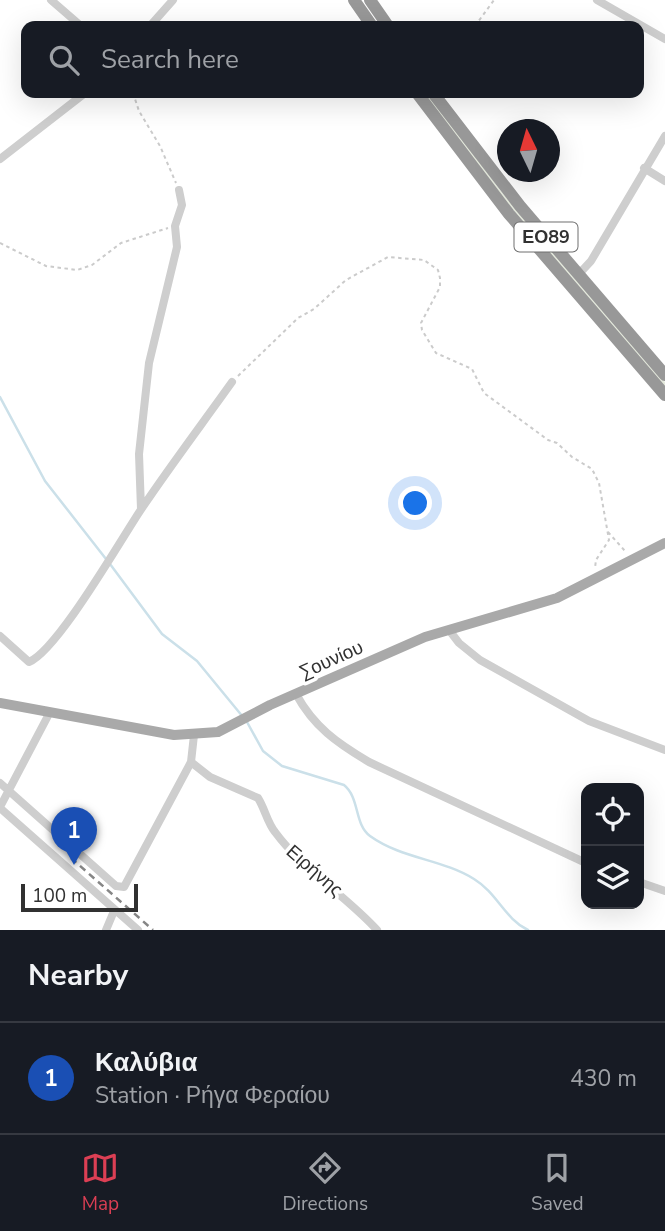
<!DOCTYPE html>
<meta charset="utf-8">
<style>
body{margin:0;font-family:"Nunito Sans",sans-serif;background:#20242c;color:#f1f3f6}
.controls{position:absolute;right:21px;bottom:21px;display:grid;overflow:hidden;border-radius:14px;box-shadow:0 7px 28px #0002}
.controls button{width:63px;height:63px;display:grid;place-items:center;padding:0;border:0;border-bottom:2px solid #363941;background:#171b24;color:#f1f3f6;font:35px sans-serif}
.compass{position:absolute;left:497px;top:119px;width:63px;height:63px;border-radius:50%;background:#171b24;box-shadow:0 7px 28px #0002;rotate:355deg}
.scale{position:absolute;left:21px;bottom:18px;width:117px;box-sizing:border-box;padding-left:7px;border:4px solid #313131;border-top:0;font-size:19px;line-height:24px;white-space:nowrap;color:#313131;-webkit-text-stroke:5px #fff;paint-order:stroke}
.you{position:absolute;left:416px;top:504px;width:24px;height:24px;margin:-18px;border:5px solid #fff;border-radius:50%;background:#1a73e8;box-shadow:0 0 0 10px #1a73e833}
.badge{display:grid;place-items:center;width:46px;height:46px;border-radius:50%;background:#dc3f54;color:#fff;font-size:23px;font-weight:700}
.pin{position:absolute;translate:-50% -58px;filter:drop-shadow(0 2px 4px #0008)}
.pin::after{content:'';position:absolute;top:37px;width:24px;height:21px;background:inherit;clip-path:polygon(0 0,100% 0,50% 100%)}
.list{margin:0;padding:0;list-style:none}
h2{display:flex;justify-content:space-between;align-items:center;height:91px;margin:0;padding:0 28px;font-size:30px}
h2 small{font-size:23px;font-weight:400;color:#9ea1a6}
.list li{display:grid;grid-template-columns:46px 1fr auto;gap:21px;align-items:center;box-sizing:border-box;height:112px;padding:0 28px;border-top:2px solid #363941}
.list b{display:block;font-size:26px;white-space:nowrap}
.list p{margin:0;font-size:23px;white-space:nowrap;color:#9ea1a6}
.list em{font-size:23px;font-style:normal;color:#9ea1a6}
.icon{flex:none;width:38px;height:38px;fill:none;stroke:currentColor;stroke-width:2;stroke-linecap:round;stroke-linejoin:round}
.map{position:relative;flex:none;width:665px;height:930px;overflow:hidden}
.search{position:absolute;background:#171b24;box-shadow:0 7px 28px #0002;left:21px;right:21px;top:21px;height:77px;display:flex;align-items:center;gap:18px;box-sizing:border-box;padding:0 24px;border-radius:14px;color:#9ea1a6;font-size:26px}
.sheet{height:203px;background:#171b24}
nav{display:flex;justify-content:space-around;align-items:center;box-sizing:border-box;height:98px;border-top:2px solid #363941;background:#171b24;font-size:19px;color:#9ea1a6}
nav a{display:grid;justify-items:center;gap:4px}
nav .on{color:#dc3f54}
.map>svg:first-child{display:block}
.green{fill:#e5eadd}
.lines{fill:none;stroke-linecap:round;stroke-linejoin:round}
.stream{stroke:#cbe0e9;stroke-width:2.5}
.path{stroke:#cbcbcb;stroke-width:2;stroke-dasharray:3.5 3.5;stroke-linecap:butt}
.minor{stroke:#cecece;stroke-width:8}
.major{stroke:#a9a9a9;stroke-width:10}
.highway{stroke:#989898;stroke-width:12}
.rail{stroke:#868686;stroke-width:2.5;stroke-dasharray:7 5;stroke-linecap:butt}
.labels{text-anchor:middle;stroke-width:7;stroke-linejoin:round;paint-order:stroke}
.shield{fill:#fff;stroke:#6f6f6f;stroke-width:2}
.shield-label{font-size:18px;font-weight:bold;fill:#313131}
.street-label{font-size:19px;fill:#313131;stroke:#fff}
</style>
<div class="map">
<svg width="665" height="930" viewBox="0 0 665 930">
<rect width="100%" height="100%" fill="#fff"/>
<path class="green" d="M423,93H428L500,190L665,382V388L498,192Z"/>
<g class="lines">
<path class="stream" d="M0,397L45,481L106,559
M110,564L162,634L197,661L243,717
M247,722L263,751L282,766L344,785C360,798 354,824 370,836C402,859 442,859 474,879C497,893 505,919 528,930"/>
<path class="path" d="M475,26L494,0
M133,93L139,111L160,146L176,183
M0,243L46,266L77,270L92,265L121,243L168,228
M238,376L298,318L314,309L346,280L388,257L424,260L438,270L440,278V287L421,323L422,330L436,353L472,369L484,393L548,440L557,443L572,457L592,469L599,483L609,540L596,560L595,568
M608,532L625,551"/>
<path class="minor" d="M51,0L81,26
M597,0L665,39
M150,26L173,0
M0,159L85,93
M644,168L665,181
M578,275L591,261L665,136
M141,509L139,454L149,363L177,247L175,226L182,205L179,190
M449,630L459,643L480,660L589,721L665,750
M0,636L29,662C58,650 121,539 142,508C171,465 202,424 232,382
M296,694C314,727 337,743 369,762L586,863
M191,762L210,777L258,798C265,809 267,822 275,832C303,870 346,896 377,930
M0,783L116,886L124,887L191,762L194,735
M0,807L50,712
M0,808L138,930
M639,882L665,891
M106,930L114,911"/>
<path class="major" d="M0,703L174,735L218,732L270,705L425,637L557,598L665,543"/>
<path class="highway" d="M354,0L372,26
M370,0L388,26
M417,93L509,214L665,395
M433,93L520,206L665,375"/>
<path class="rail" d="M71,858L153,930"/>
</g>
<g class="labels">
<rect class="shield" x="514.5" y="222.5" width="63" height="29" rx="5"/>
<g class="shield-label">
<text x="546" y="243">ΕΟ89</text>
</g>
<g class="street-label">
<text transform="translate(331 659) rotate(-24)" y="7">Σουνίου</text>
<text transform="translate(315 870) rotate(41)" y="7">Ειρήνης</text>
</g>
</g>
</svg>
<div class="controls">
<button><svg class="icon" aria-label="locate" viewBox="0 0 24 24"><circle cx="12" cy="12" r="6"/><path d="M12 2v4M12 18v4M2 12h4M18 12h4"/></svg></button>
<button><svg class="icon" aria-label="layers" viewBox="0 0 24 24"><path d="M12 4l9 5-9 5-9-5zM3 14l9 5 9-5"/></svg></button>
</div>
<svg class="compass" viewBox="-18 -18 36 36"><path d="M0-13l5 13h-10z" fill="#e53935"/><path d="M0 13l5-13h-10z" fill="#9ea1a6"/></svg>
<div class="scale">100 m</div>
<div class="you"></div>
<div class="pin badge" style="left:74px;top:865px;background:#1a4fb4">1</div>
<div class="search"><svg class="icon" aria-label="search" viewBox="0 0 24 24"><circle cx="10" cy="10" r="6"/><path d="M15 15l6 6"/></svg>Search here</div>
</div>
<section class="sheet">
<h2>Nearby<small></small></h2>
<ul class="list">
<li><span class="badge" style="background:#1a4fb4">1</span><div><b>Καλύβια</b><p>Station · Ρήγα Φεραίου</p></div><em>430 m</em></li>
</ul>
</section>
<nav>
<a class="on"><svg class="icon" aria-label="map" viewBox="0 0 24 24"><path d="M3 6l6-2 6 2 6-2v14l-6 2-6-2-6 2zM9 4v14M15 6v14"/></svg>Map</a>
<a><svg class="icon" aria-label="directions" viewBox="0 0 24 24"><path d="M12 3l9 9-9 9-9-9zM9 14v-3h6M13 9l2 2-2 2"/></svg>Directions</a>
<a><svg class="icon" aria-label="saved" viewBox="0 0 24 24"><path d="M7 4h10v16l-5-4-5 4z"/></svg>Saved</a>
</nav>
